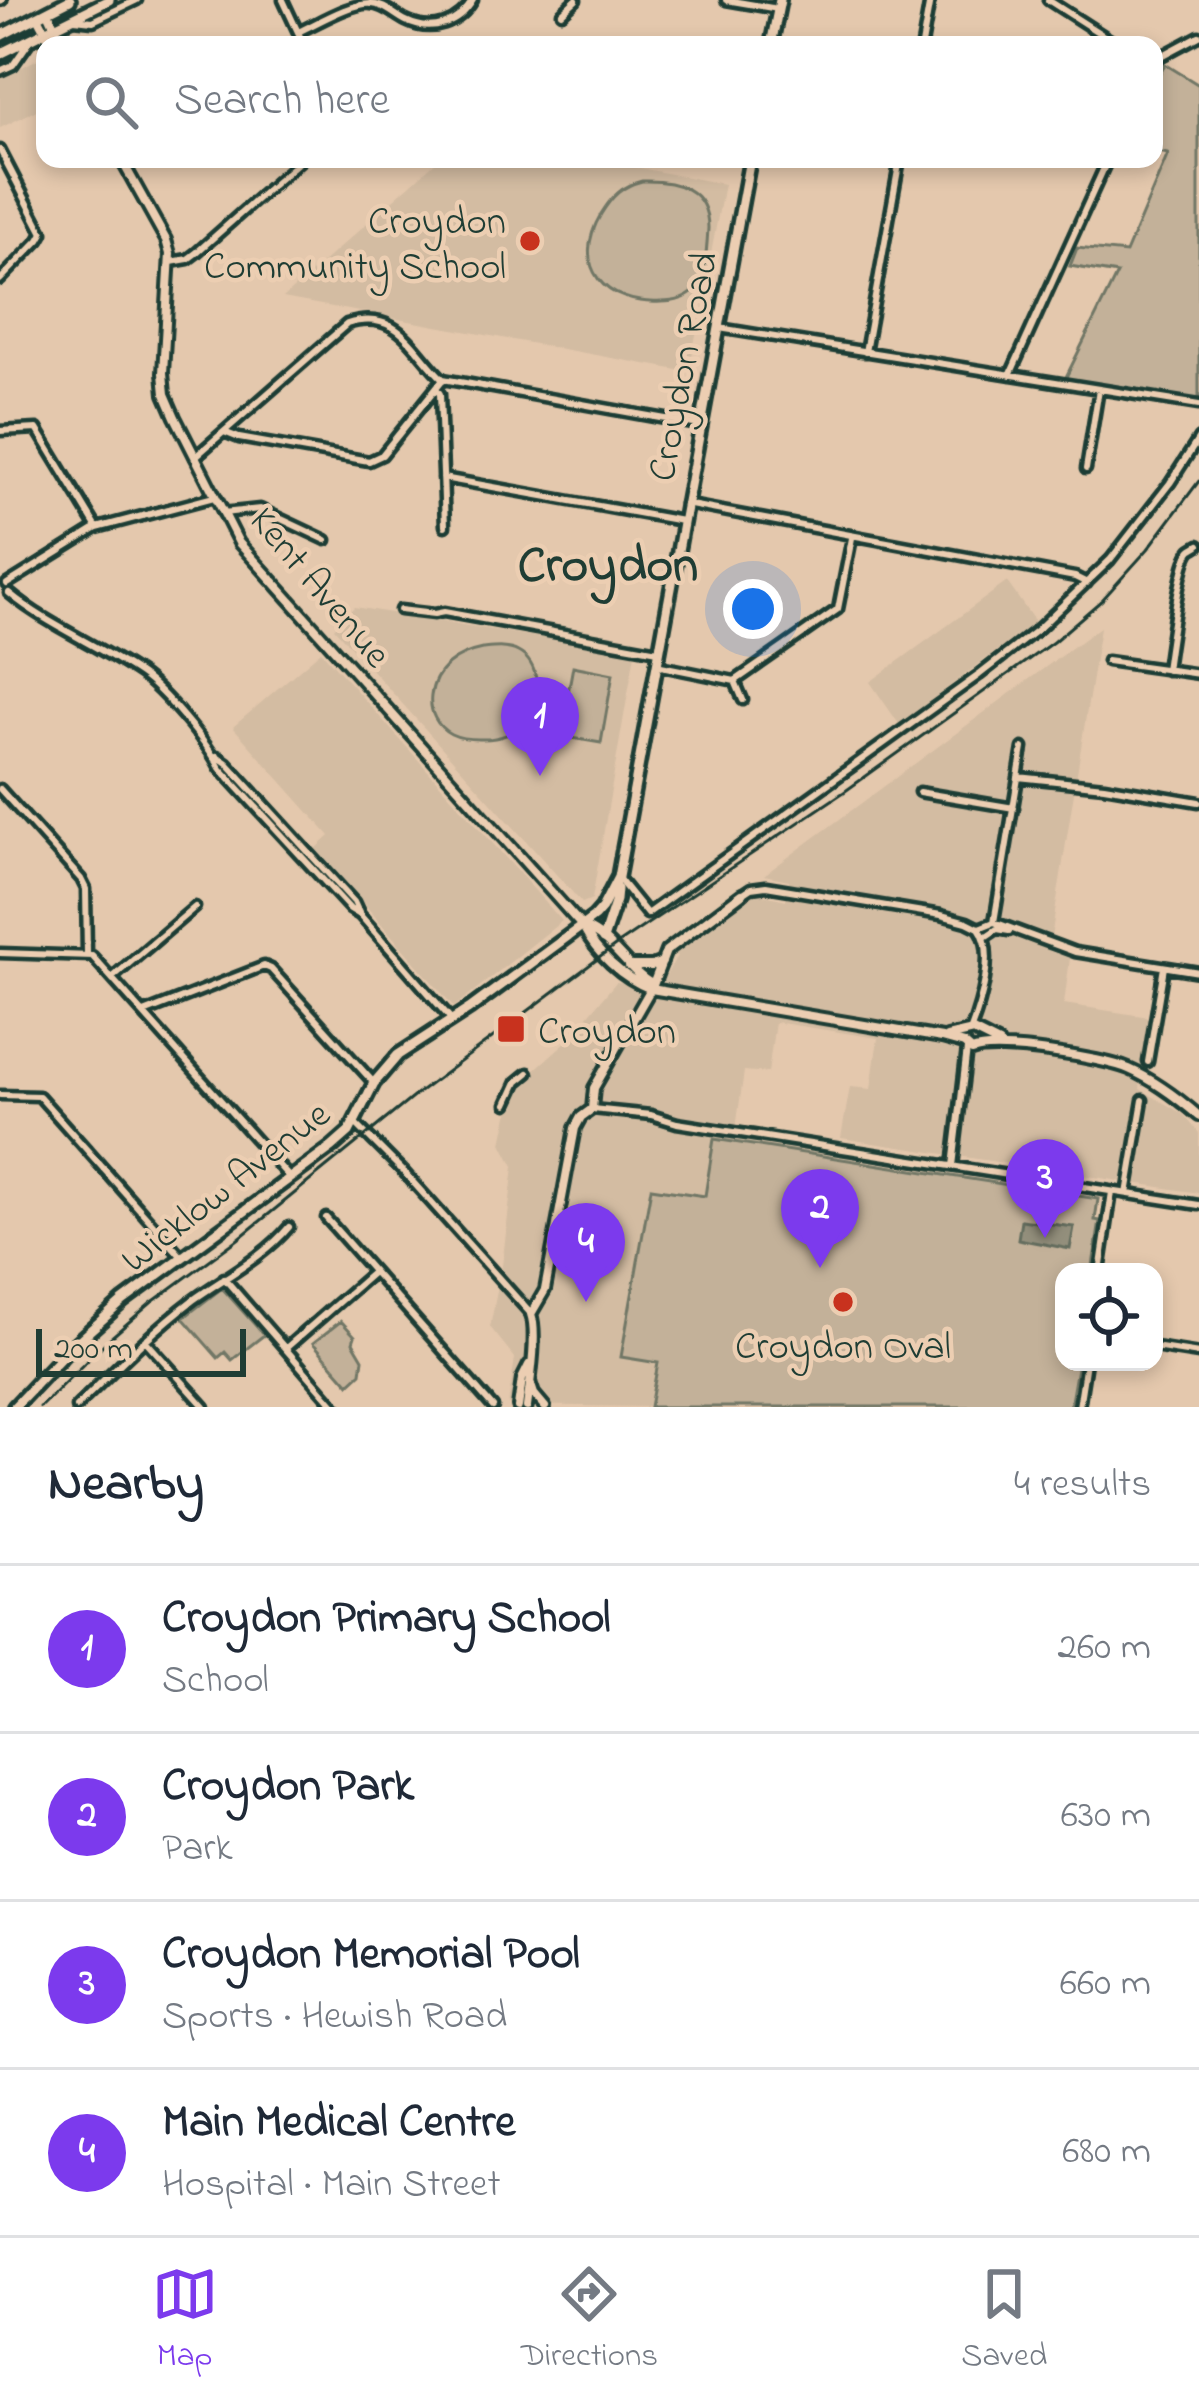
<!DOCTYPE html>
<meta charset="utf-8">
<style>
body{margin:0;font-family:"Indie Flower",sans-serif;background:#f6f6f7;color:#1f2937}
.controls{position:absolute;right:36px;bottom:36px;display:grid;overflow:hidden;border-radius:24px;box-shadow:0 6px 18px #0003}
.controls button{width:108px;height:108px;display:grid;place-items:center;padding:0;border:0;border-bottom:3px solid #e0e1e3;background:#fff;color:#1f2937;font:60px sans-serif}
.scale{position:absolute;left:36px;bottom:30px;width:210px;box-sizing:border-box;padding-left:12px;border:6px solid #1f3d34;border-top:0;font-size:33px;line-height:42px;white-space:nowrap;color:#1f3d34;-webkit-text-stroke:9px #ecceb2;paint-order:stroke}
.you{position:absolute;left:753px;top:609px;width:42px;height:42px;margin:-30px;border:9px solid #fff;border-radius:50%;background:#1a73e8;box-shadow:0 0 0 18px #1a73e833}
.badge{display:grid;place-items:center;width:78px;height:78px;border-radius:50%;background:#7c3aed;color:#fff;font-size:39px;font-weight:700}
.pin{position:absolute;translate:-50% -99px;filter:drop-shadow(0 3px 6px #0008)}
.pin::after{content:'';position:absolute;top:63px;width:42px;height:36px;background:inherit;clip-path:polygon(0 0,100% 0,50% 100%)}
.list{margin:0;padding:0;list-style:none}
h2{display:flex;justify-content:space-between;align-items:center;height:156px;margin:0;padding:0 48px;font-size:51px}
h2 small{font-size:39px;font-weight:400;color:#747a83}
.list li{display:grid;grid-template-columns:78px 1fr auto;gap:36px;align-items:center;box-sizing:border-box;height:168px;padding:0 48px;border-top:3px solid #e0e1e3}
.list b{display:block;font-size:45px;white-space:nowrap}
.list p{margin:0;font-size:39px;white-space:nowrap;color:#747a83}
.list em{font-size:39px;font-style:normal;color:#747a83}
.icon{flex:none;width:66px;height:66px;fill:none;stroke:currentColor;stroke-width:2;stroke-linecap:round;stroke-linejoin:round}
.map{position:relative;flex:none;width:1199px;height:1407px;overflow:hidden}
.search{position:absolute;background:#fff;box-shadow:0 6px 18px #0003;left:36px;right:36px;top:36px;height:132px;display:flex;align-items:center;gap:30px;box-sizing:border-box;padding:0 42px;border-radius:24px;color:#747a83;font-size:45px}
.sheet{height:828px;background:#fff}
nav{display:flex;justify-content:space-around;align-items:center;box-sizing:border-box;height:168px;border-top:3px solid #e0e1e3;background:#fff;font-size:33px;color:#747a83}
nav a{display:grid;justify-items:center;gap:6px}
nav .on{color:#7c3aed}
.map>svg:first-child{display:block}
.built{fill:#d3bca2}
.green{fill:#c3b199;stroke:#717766;stroke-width:3}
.water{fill:#938f7b;stroke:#656e5f;stroke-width:3}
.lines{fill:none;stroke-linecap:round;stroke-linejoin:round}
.minor-casing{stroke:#1f3d34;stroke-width:15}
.tertiary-casing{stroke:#1f3d34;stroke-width:16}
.secondary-casing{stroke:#1f3d34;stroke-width:16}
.primary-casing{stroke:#1f3d34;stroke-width:18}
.trunk-casing{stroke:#1f3d34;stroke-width:18}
.minor{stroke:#ecceb2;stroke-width:6}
.tertiary{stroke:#ecceb2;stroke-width:8}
.secondary{stroke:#ecceb2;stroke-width:8}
.primary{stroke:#ecceb2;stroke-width:9}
.trunk{stroke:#ecceb2;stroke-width:9}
.rail{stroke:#1f3d34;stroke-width:3}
.poi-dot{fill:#c8321e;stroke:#ecceb2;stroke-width:4.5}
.labels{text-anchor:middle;stroke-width:9;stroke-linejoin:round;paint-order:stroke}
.poi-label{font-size:39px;fill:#1f3d34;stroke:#ecceb2;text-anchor:end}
.street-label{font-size:39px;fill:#1f3d34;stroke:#ecceb2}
.district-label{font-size:51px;font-weight:bold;fill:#1f3d34;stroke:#ecceb2}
</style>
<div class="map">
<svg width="1199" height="1407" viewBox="0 0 1199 1407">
<rect width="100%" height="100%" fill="#e4c8ad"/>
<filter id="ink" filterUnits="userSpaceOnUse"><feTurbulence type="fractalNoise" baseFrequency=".00833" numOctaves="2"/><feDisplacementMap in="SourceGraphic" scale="24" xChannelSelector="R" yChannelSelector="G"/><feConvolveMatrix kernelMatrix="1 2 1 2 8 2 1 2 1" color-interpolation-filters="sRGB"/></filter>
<g filter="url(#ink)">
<path class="built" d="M45,55V106L0,128V79Z
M439,159H592L724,184L689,372L283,298Z
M1007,582L1035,622L899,724L870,682Z
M354,607L635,653L592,899L582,903L334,628Z
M1100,627L1049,951L1070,958L1064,1004L1149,1017L1140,1089L1183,1114L1199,1133V1193L841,1138L850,1087L871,1089L878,1038L775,1022L768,1073L744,1071L734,1143L715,1139L705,1197L652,1188L621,1356L658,1362L650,1407L508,1405L515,1358L490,1327L502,1266L514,1166L502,1143L508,1115L522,1081L568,1040L616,982L627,983L653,998L677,956L668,940L741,890L786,900L789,880L764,875Z
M321,651L562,921L454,1007L316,849L330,836L233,727Z"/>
<path class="green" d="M1165,64L1199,85V401L1065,379L1117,274L1070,266L1077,248L1126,253L1168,154L1154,151V83Z
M642,181C675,180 708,188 708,228C707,244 706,278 695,290C686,300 672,302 661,302C605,305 570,267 601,214C612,196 622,186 642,181Z
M482,649C493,648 508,646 518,652C540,663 542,700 529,718C517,734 497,740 479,739C470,739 459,738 451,734C437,727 429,712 431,696C434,669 457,654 482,649Z
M573,666L613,674L601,743L560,736Z
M714,1139L1098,1199L1095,1220L1100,1221L1092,1272H1064V1362H1078L1070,1407H650L658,1363L621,1357L651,1188L705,1196Z
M222,1288L264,1335L232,1360L225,1352L218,1358L183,1318Z
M341,1321L355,1336L353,1342L363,1359L361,1373L349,1384L313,1343Z"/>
<path class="water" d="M1021,1220L1074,1227L1070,1249L1018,1239Z"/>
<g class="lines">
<g class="minor-casing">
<path id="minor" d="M283,0L304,45
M726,0L778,9
M1048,0L1118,45
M0,1L2,0
M562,13L576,0
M74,19L93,21L137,0
M298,32C316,24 352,2 371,4C385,5 394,15 406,21C432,34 459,24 473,0
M922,45L930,0
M1154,60L1199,36
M0,71L13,65L29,42
M0,150L43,233L39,240L0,280
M171,262L188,259L196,253L302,159
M719,328L1199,405
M865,352L900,159
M1010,375L1108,159
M443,379L699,425
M436,388L440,394L445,526
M0,431L37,429L97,528
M224,432L239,438L369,461L382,455L443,379
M195,457L347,324C399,308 412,350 443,379
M1086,469L1099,389
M443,478L682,521
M685,504L1075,577L1087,583
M223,513L260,509L326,540
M7,584L97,528L214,497
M9,593C47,625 98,645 140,674C163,690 207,742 220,768L350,909L360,915
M400,610L434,614L444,612L658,651
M1107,661L1199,674
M656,665L735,681L838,609L852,538
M1166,670C1169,649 1180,562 1191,550C1193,548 1196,547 1199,545
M735,681L743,700
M217,756L227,763L354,902L360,915L451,1019
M1018,777L1104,786L1199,802
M0,789L81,879L86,889L87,954
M919,792L1014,808
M618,878L647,914L979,675L1038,629L1110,560L1170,483L1199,438
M742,894L751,888L766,886L941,915L967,922L979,928
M994,922L1023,748
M979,928L994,922L1075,952L1199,972
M985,937L997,929L1009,931
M0,953L92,956L290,1178
M112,978L195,907
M144,1013L264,966L271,969L374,1083
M970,1032C980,1006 997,952 979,928
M1148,1062L1164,967
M0,1095L39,1096L182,1257
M507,1104L517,1082L528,1073
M592,1109L651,1115L677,1123L1199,1205
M355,1123L403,1171L531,1314
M953,1166L967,1049
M1127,1194L1143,1100
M326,1218L493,1407
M1100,1272L1112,1192
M224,1278L336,1407
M145,1340L205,1407
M1154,1347L1199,1354
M286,1348L373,1272
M76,1407C114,1370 151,1332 193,1300C225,1277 264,1257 289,1227
M1079,1407L1086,1362"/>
</g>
<g class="tertiary-casing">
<path id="tertiary" d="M651,989L942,1038L964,1044L972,1051C995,1041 1103,1058 1129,1069C1154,1080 1178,1098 1199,1116
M947,1037L973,1031L999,1044
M531,1385L534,1394L545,1407
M518,1407L522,1379L529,1365
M527,1407C530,1384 538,1333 531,1314L545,1290L575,1128L581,1117L592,1109L594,1088L653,985L666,951L742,894"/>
</g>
<g class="secondary-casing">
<path id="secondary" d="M48,12L63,45
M38,17L53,45
M121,159L166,240L170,254L163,373L165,394L175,417L239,543L582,926C597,954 621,977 651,989
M583,927C612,937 626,970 653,985
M629,966H652L662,962"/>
</g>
<g class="primary-casing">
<path id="primary" d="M771,45L780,0
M603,939L616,900L617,889
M14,1407L66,1352L123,1301L332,1147L349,1132L374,1083L398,1055L469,1009L594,917L602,908L618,877L750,159"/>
</g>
<g class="trunk-casing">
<path id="trunk" d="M0,36L70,0
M0,54L109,0"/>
</g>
<use href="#minor" class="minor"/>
<use href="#tertiary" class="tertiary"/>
<use href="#secondary" class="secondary"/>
<use href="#primary" class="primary"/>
<use href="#trunk" class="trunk"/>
<path class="rail" d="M40,1407L108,1340L151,1303L237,1240L417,1094L619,943L844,792L1053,642L1102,600L1148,549L1199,481"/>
</g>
</g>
<g class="poi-dot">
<circle cx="530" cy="241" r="12"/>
<rect x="496" y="1014" width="30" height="30" rx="6"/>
<circle cx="843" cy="1302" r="12"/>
</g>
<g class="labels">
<g class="poi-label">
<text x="506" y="233">Croydon<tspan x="506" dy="45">Community School</tspan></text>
<text x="538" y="1043" text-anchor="start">Croydon</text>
<text x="843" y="1358" text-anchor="middle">Croydon Oval</text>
</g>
<g class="street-label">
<text transform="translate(681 366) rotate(-79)" y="14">Croydon Road</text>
<text transform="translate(322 586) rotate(50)" y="14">Kent Avenue</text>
<text transform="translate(224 1185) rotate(-38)" y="14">Wicklow Avenue</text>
</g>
<g class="district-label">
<text x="608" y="580">Croydon</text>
</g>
</g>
</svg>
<div class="controls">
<button><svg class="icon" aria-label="locate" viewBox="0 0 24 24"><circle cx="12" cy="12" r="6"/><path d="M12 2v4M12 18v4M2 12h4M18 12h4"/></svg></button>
</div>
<div class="scale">200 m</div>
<div class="you"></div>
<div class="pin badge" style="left:540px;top:776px">1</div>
<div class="pin badge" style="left:820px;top:1268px">2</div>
<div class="pin badge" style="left:1045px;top:1238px">3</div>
<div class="pin badge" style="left:586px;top:1302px">4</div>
<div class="search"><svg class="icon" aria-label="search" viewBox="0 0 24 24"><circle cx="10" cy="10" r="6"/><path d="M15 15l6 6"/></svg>Search here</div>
</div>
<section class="sheet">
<h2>Nearby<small>4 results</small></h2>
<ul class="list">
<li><span class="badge">1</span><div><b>Croydon Primary School</b><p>School</p></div><em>260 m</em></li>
<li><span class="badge">2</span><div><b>Croydon Park</b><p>Park</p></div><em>630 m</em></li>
<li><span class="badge">3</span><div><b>Croydon Memorial Pool</b><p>Sports · Hewish Road</p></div><em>660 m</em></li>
<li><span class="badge">4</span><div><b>Main Medical Centre</b><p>Hospital · Main Street</p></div><em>680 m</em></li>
</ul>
</section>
<nav>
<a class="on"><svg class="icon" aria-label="map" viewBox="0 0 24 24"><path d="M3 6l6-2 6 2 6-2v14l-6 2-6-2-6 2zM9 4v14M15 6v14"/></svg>Map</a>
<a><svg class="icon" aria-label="directions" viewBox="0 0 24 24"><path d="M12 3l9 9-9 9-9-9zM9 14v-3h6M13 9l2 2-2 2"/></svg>Directions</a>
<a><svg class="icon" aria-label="saved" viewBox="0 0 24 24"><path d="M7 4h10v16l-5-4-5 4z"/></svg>Saved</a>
</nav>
